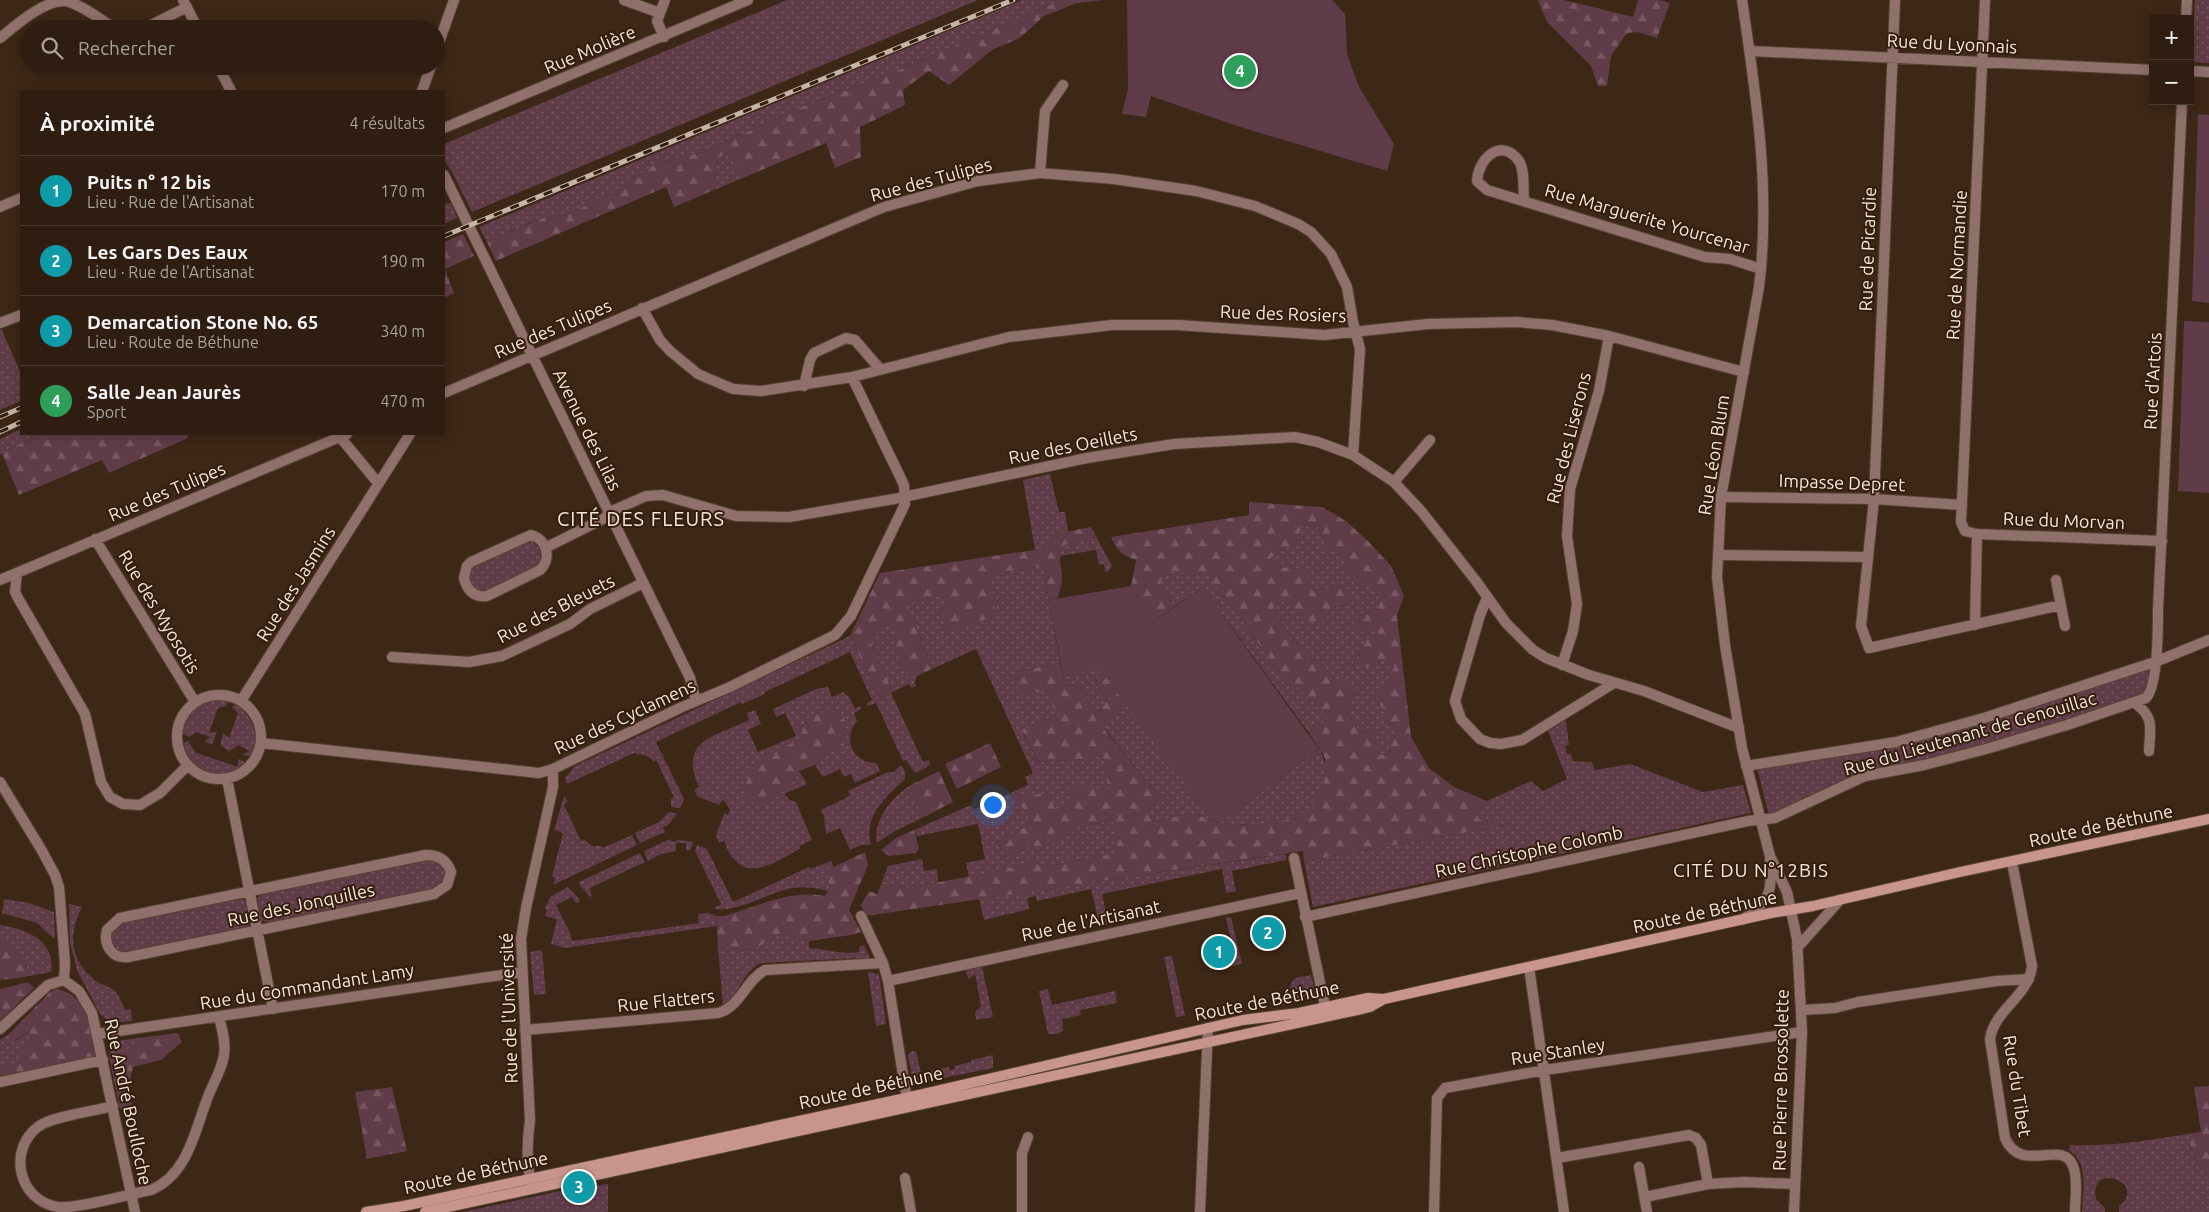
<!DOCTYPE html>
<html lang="fr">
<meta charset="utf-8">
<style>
body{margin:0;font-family:Ubuntu,sans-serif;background:#362619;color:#f1f3f6}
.controls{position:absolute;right:15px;top:15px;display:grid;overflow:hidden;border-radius:0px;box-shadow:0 2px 12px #0003}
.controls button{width:45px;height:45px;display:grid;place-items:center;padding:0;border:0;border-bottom:1px solid #493b30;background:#2e1d10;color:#f1f3f6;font:25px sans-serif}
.you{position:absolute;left:992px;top:804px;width:18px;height:18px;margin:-12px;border:4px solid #fff;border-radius:50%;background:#1a73e8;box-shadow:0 0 0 8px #1a73e833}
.badge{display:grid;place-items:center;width:32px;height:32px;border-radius:50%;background:#52cbda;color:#fff;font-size:16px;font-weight:700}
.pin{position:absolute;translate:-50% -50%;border:2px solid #fff;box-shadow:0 1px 5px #0006}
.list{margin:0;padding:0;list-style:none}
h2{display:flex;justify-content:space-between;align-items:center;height:65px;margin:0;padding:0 20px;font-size:21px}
h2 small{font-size:16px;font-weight:400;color:#a7a29f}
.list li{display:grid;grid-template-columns:32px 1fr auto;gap:15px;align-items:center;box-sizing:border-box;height:70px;padding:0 20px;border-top:1px solid #493b30}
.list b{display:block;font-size:19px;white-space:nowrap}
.list p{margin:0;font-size:16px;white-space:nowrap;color:#a7a29f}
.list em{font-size:16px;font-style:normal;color:#a7a29f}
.icon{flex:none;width:28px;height:28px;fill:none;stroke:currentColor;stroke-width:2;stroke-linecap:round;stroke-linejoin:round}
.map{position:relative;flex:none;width:2209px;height:1212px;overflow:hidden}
.search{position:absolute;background:#2e1d10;box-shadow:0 2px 12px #0003;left:20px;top:20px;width:425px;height:55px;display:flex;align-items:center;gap:12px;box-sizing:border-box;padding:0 18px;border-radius:28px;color:#a7a29f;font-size:19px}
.panel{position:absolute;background:#2e1d10;box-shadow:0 2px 12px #0003;left:20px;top:90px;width:425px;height:345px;border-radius:0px}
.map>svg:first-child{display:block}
.green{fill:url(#green-dots)}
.forest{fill:url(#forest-firs);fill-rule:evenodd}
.pitch{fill:#603c48}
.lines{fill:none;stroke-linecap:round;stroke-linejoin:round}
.minor-casing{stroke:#574232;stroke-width:12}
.tertiary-casing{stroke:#574232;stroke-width:12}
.secondary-casing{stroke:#574232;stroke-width:12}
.minor{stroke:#8f706b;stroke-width:10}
.tertiary{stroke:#8f706b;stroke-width:10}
.secondary{stroke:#c7958e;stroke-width:10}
.rail-casing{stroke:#c5b4a7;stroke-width:5}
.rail{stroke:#331d0c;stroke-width:3;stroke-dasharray:9;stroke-linecap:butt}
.labels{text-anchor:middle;stroke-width:4;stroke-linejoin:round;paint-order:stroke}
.street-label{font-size:18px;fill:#f5e6db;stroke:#331d0c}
.neighbourhood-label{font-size:19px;letter-spacing:1px;fill:#f5e6db;stroke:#331d0c}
.quarter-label{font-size:20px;letter-spacing:1px;fill:#f5e6db;stroke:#331d0c}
</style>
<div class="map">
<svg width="2209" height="1212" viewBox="0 0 2209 1212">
<defs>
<pattern id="green-dots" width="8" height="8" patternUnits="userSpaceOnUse" patternTransform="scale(1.25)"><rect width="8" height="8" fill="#603c48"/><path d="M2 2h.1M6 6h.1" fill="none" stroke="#775862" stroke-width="1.8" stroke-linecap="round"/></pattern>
<pattern id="forest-firs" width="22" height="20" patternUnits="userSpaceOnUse" patternTransform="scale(1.25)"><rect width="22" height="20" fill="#603c48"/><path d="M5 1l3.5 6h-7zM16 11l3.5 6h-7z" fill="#775862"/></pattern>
</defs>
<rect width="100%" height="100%" fill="#3d2716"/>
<path class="green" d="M787,0H978L472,212L452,172L444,160V144Z
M1022,0H1062L901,69L799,108L703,152L655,164L613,193L566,215L544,217L487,242L479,227Z
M2195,0H2209V63L2191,62Z
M726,153L745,177L714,190L717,159Z
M451,203L457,218L444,224V204Z
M0,326L21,374V401L0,410Z
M21,429V434H39L0,454V439Z
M1050,474L1059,512H1065L1068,532L1054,534L1048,548L1035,550L1023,480Z
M1302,524L1318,527L1328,549L1339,554L1360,587H1374L1378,597L1379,608L1358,617L1376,629L1378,634L1367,639L1352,665L1368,667L1383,660L1394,666L1386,719L1399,731L1391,741V754L1380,755L1373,730L1360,732L1346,711L1356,691L1334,680L1320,661L1306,657L1274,613L1275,602H1288C1295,615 1309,624 1324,622L1332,608L1343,606L1355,599L1341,586L1312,591L1300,569L1280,567L1269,560L1279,551L1295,543Z
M1091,527L1112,566L1109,571L1105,572L1104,564L1099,565L1096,550L1059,556L1064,545L1094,540Z
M523,541H532L541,550L540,563L536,568L487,592L473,588L468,579L471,569L474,564Z
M1043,566L1060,663L1015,672L1050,690L1055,716L1022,731L1038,762L1086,759L1103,756L1108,788L1067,805L1058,813L1017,797L1032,823L997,842L1006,857L1030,846L1044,847L1083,827L1113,819L1118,853L1049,866L1032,861L999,871L969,877L966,863L985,859L978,824L917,836L914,830L971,805L974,810L1028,785L1025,777L1033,773L976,649L932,669L914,620L905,610L908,604L941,596L949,604L939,613L949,632L991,574Z
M1164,568L1184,573H1207L1276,667L1316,705L1329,719L1309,733L1202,587L1174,607L1161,582Z
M883,625L895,627L909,680L917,676L915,682L916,686L911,688L909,684L893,692L869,639Z
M850,636L879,698L891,693L923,762L929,760L930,764L926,768L915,773L906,760L903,761L876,703L868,706L866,704L872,700L850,652L765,692V694L742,704L741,702L656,742L684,799L680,808L671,807V799L674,797L656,760L654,762C647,753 642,756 634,753L567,784L565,778L575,766Z
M2147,664L2153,672V686L2127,706L1865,776L1770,819L1756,764L1896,742Z
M1099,667L1103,672L1095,681L1107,701L1096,715L1090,710L1085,688L1064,684L1063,677Z
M828,687L832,697L843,692L849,697L855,709L860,706L862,709L854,713L857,721C842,739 853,763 876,763L880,771L855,783L851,774L844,777L840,769L823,777L815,765L820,758L844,745L843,729L846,722L803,725L791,784L799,771L807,784L786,793L785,795L790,800L796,802L812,840L800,846V849C783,857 753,880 736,861C730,856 727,848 724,841L719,843L716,835L724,813L728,815L730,810L724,800L720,803V805L698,797L694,790L699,787C678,740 714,737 749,720L747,713L755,710L761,724L748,730L758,752L796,736L785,713L776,717L773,709L816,689Z
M223,698L228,701L226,706L218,708L209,733L217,732L212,744L204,742L210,737L196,732L189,737L183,734C175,713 207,699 223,698Z
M1125,701L1211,820L1191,813L1153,822L1148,810L1160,798L1104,728Z
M236,704C249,714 268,742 249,756L243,755L249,751L239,745L229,751L220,745L223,733L229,738L238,713L232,707Z
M1566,720L1569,745L1565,746L1567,754H1571L1573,761L1592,762L1595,770L1630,764L1703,792L1743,785L1751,813L1313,907L1304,861L1503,826L1497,820H1480L1476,813L1487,801L1531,781L1543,791L1567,779L1548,731Z
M188,741L196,753L238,767V759L247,763C224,789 190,774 181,744Z
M1319,749C1326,760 1328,778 1321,789C1318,795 1315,801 1311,806C1291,831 1247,825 1219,823Z
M901,765L905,771V779C886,797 863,816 871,845H861L850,850L840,828L826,834L824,816L821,810L850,796L848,791L888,772H894Z
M909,786L924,817L893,832L877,843C873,819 891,799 909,786Z
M564,796L568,802L564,805L581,841L584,839L592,846H602L603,848L632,835L637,845L553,885L555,879L552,876L563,833L554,830Z
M669,812L677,814L668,825L663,827L665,832L640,843L635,833L659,822Z
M670,839L672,842L680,840L693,842L690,851L686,850V843H676V851L661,854L648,861L644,851Z
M697,845L707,849L733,902L809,867L810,869L831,861L834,867L827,880L831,885L828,891C816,888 805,886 793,888C772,891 733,915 714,908L721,904L695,851Z
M640,853L645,862L590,888L592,897L589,896L579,884V882Z
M1285,854L1287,860L1232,871L1236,891L1226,893L1222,869L1102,894L1108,924L1100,927L1091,889L1037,901L1036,896L1027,898L1029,909L984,920L979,899Z
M428,859C437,860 442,863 446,872L442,884L436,889L269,923L261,920L257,899L261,894Z
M922,859L924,871L937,869L938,882L907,888L882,882L888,866Z
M568,887L579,899V902L576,903L572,897L556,905L570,933L572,941L699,923L698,914L708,913L716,916V926L565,948L551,944L557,919L545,916L547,910L545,908L550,897Z
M241,898L246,902L250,923L247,928L124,954L118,952L110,944V933L122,921Z
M4,899L29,903L54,912L55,937L53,938L37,923L2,913Z
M69,904L82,907C68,935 69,960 96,981C102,985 112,987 116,992C120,997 122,1004 125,1010L131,1009L132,1021L111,1023L100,1014L77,970L70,942Z
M1231,917L1242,964L1219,969L1212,945L1231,940L1226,918Z
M0,925C26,929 56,940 51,972L19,978L27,966L0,941Z
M781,934L809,941V948C826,949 841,955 859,952V947L864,945L870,957L865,959L856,958L761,963C743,971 739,995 723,1006L718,947L752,950Z
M542,950L546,994L534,995L530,952Z
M1172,956L1185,1016L1176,1017L1164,957Z
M982,967L993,1017L976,1020L975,1012L981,1006L975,974L969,979L966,973L967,970Z
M868,972L879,974L886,1024L876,1026Z
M1311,975L1316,997L1283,1005C1283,999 1284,998 1287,993C1295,976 1291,979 1311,975Z
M1048,989L1052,1005L1115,991L1117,1003L1080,1010L1081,1015L1062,1019L1063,1031L1058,1034H1048L1039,991Z
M30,1031L32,1039L15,1064L0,1065V1040L10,1033L15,1041Z
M138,1038L134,1051L120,1053L110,1061C108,1052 111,1046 118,1041Z
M912,1051H916L921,1073L949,1067L950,1070L955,1069L954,1066L971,1062V1060L993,1055V1068L918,1083L912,1078L908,1055Z
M2188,1134C2192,1151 2195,1166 2209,1178V1212H2119V1206C2149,1183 2088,1160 2096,1199L2105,1208V1212H2082C2083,1192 2089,1162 2069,1150L2070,1145C2109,1147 2149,1140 2188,1134Z
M608,1184V1212H462L560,1191Z"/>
<path class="forest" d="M1062,0H1104L1077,3L1044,16L1020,38L992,50L949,85L929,71L903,90L905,105L860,127L861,157L835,168L826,143L745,177L726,153L717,159L714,190L674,207L666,187L496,261L487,242L545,217L566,215L613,193L655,164L703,152L799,108L901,69Z
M1538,0H1564L1633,17L1638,0H1659L1670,3L1657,38L1638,32L1627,33L1611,56L1607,86H1598L1591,66L1547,22Z
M463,234L474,256L445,269L454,293L444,298V242Z
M39,434H187L188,438L109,473L102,460L19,495L2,453Z
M1249,502L1322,507L1346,521L1368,541L1391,566L1404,596L1397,616L1411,737L1429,768L1454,787L1487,801L1476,813L1480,820H1497L1503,826L1304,861L1303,851L866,916L861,905L869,891L877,894L882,882L907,888L999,871L1032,861L1049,866L1118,853L1112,819L1083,827L1044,847L1030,846L1006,857L997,842L1032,823L1016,797L1046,793L1058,813L1067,805L1072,787L1108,788L1103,756L1086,759L1038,762L1022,730L1055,716L1050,691L1020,694L1015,672L1060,663L1064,684L1085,688L1090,710L1096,715L1107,701L1095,681L1103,672L1125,701L1104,729L1160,798L1148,810L1153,822L1191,813L1219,823L1248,825L1295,819L1310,807L1324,784L1325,758L1309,733L1328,719L1316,705L1276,667L1207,573H1184L1164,569L1161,582L1174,607L1153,623L1131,586L1136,560C1122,555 1117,551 1111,537L1249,515ZM1303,524L1318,527L1328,549L1339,554L1360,587H1374L1378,597L1379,608L1358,617L1352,625L1365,633L1376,629L1377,634L1367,639L1352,666L1368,667L1383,660L1394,666L1390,684L1376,694L1386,719L1399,731L1391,741V754L1380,755L1373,730L1360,732L1346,711L1356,691L1352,684L1334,680L1320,661L1306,657L1274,613L1275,602H1288C1296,618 1307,624 1325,622L1332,608L1343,606L1356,599L1341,586L1312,591L1310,579L1300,569L1280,567L1269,560L1279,551L1295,543Z
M1091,527L1094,540L1064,545C1056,562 1063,566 1062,582C1061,588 1059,592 1058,598L1049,600L1043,566L991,574L995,616L949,632L939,613L949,604L941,596L908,604L905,610L914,620L932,669L909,680L893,648L895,627L883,625L869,639L893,692L879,698L850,636L880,573L1047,548L1054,534Z
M824,712H841L846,722L843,729L844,745L820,758L815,765L799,771L791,784L773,801L762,804L752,802L743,795C752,757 768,754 800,740C804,721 804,718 824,712Z
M990,743L1001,767L957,789L945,764Z
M939,771L953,802L924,817L909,786Z
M914,830L919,848L916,853L889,856L881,850L896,838Z
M865,852L868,865L849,910L861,932L851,935L809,941L781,934L752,950L718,947L716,916H724C757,907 790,889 825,896L831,885L827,880L834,867Z
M0,941L12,945L27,960L24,973L19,978L0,980Z
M24,983H29L34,988L0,1021V989Z
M56,989C88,994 91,1030 96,1056L0,1077V1065L15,1063L32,1039L29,1031L14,1041L10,1033L50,992Z
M178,1033L182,1042L161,1060L133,1067L130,1080L132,1106L120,1109L110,1061L120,1053L134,1051L138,1038Z
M2209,1086V1178C2195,1166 2192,1151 2188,1134L2201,1132L2194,1087Z
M392,1087L407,1151L367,1159L355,1092Z"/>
<path class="pitch" d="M1127,0H1332L1345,14L1347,54L1359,87L1394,144L1387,171L1234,125L1151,96L1146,117L1122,114L1128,89Z
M2198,114L2209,115V303L2192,301Z
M2184,321L2209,322V493L2178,491Z
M1131,586L1153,623L1202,587L1319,749L1219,823L1211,820L1099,668L1063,677L1049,600Z"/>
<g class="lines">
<g class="minor-casing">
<path id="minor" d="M183,0L198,29
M624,0L660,13
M1895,0L1874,499L1861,626L1869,648L2061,605
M1985,0L1961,522L1965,531L1977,534L2162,541
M2186,19L2187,0
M143,29L187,7
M664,37L657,21L665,0
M0,38C16,25 44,0 65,1C80,3 102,21 116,29
M436,51L454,0
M1750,51L2153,70
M218,66L231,91
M2190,71L2209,72
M422,91L431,66
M444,128L748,0
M1040,173L1045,111L1063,85
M444,175L690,678L696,701
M1524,200C1523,188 1525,171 1519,161C1502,137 1478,158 1477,181L1487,190L1705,257L1730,259L1761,269
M0,207L21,198
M642,308L660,340L670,351L698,374L733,389L761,391L852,377L1009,337L1112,325H1178L1324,335L1428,324L1516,322L1552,325L1609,336L1744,372
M0,323L21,315
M804,386L810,360L814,353L846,338L855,340L880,369
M444,393L884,207L978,181L1040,173L1114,179L1196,191L1255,206L1298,224L1311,232L1331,254L1347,287L1353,322L1360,349L1353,455
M340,437L378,483
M1394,482L1430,440
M1721,497L1874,499L1962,505
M531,535C547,539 552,559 540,570L487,596C474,598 467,590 464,578L467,566L471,562Z
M95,539L195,702
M545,548L603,519L614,510L646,496L663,495L736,516L789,517L894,499L1087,458L1174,444L1295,437L1318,442L1353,455L1394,482L1422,512L1476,581L1506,623L1533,650L1546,658L1589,675L1644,691L1739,728
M1718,555L1867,557
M17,573L15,592L18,598L85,714L101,782L110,797L123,804L140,805L160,793L187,766
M0,580L347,434
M2056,580L2065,626
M1487,598L1480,615L1455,701L1461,719L1480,739L1490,743L1501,744L1522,740L1614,683
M1975,625L1977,534
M392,657L469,662L502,656L570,624L590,609L643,583
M1562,665L1573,631L1577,604L1567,536L1570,489L1599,391L1609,336
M177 737a42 42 0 1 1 84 0a42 42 0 1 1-84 0Z
M241,701L410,434
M2135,703C2155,718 2150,728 2149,751
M261,743L539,773L553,769L682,707L730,687L835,635L851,616L905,504L904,485L852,377
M1746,766L1896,742L1984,718L2155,662L2209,640
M227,779L273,1009
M0,782L41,849L55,875L59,887L65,964L64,980
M426,855C438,855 447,860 451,872L447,885L434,894L128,957C112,959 103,945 107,930L120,918Z
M1294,858L1327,1016
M2012,862L2032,966C2029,996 1994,1010 1990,1039L2005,1138C2022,1177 2065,1135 2074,1169C2078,1182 2075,1199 2075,1212
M861,916L883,963L888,981L908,1106
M1305,917L1748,821L1775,818L1865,776L1924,765L1986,749L2067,725L2146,698C2158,686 2158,628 2158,610L2182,101
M1529,967L1564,1212
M64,980L79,991L92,1013L135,1212
M888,981L1301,893
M1802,1010L1835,1008L1858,1002L1996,981L2029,979
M0,1029L48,985L64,980
M525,1030L718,1013C741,1006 745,981 765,970L883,963
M98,1034L522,972
M0,1082L103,1060
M113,1106C94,1111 54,1116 39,1126C7,1149 18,1201 58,1207C77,1209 129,1194 151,1190C189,1174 195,1129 209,1094C214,1082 222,1069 224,1055C226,1042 222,1029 219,1017
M1557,1158L1689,1135L1696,1138L1701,1145L1708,1184
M1639,1167L1647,1212
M905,1178L911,1212
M532,1187C526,1166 527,1142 530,1120L521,939L526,908L553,787V769
M1645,1197L1708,1184L1744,1182L1795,1184
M1022,1212V1153L1028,1137
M1200,1212L1208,1028
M1434,1212L1437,1098L1445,1088L1545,1070L1802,1032"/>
</g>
<g class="tertiary-casing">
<path id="tertiary" d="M1742,0C1756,94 1771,191 1759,287L1721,497L1717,577L1725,645L1742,748L1770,856L1787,892L1797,939L1802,1032L1794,1212
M1742,920C1771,899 1772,894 1770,859
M1797,948L1840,900"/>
</g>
<g class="secondary-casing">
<path id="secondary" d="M366,1212L404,1206L906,1098L1243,1020L1299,1013L1368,998L1383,999
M425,1212L1357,1010L1370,1007L1384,999L1771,913L1813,906L1960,872L2209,819"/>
</g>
<use href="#minor" class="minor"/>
<use href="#tertiary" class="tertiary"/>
<use href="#secondary" class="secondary"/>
<g class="rail-casing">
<path id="rail" d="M444,236L1013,0
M0,417L21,408
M0,432L21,422"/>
</g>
<use href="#rail" class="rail"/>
</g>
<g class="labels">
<g class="street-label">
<text transform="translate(1952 44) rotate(3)" y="6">Rue du Lyonnais</text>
<text transform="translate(590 50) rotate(-23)" y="6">Rue Molière</text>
<text transform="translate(931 180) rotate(-15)" y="6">Rue des Tulipes</text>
<text transform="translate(1647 219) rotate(16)" y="6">Rue Marguerite Yourcenar</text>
<text transform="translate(1868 249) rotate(-88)" y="6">Rue de Picardie</text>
<text transform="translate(1957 265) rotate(-87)" y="6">Rue de Normandie</text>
<text transform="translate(1283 314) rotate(2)" y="6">Rue des Rosiers</text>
<text transform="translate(553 329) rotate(-23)" y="6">Rue des Tulipes</text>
<text transform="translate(2153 381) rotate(-87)" y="6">Rue d'Artois</text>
<text transform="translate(587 430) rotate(64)" y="6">Avenue des Lilas</text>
<text transform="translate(1569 438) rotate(-76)" y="6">Rue des Liserons</text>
<text transform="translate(1073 446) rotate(-11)" y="6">Rue des Oeillets</text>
<text transform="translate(1714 455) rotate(-81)" y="6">Rue Léon Blum</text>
<text transform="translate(1842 483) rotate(2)" y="6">Impasse Depret</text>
<text transform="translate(167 492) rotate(-23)" y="6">Rue des Tulipes</text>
<text transform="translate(2064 521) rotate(2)" y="6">Rue du Morvan</text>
<text transform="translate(296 584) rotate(-58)" y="6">Rue des Jasmins</text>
<text transform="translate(556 609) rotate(-27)" y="6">Rue des Bleuets</text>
<text transform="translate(159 612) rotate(59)" y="6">Rue des Myosotis</text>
<text transform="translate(625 717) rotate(-25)" y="6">Rue des Cyclamens</text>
<text transform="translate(1970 734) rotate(-16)" y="6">Rue du Lieutenant de Genouillac</text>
<text transform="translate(2101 826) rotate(-12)" y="6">Route de Béthune</text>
<text transform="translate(1529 852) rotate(-12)" y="6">Rue Christophe Colomb</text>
<text transform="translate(301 905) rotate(-12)" y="6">Rue des Jonquilles</text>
<text transform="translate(1705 912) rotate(-12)" y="6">Route de Béthune</text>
<text transform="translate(1091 921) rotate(-12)" y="6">Rue de l'Artisanat</text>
<text transform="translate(307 987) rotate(-9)" y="6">Rue du Commandant Lamy</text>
<text transform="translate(666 1001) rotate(-6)" y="6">Rue Flatters</text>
<text transform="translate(1267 1001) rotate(-11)" y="6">Route de Béthune</text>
<text transform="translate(509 1008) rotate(-92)" y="6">Rue de l'Université</text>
<text transform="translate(1558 1052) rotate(-9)" y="6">Rue Stanley</text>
<text transform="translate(1781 1080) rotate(-89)" y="6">Rue Pierre Brossolette</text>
<text transform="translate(2017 1086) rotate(81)" y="6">Rue du Tibet</text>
<text transform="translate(871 1088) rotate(-12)" y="6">Route de Béthune</text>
<text transform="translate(128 1102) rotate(78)" y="6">Rue André Boulloche</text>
<text transform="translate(476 1173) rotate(-12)" y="6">Route de Béthune</text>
</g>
<g class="neighbourhood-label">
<text x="1751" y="877">CITÉ DU N°12BIS</text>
</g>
<g class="quarter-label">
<text x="641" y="526">CITÉ DES FLEURS</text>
</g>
</g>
</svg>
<div class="controls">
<button>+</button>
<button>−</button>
</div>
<div class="you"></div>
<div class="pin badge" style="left:1219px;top:952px;background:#0f9aa8">1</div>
<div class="pin badge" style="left:1268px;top:933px;background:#0f9aa8">2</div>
<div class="pin badge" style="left:579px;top:1187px;background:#0f9aa8">3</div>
<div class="pin badge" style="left:1240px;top:71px;background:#2e9e5b">4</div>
<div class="search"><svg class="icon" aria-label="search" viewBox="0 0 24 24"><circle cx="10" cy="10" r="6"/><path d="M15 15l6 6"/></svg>Rechercher</div>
<section class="panel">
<h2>À proximité<small>4 résultats</small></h2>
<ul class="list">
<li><span class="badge" style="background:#0f9aa8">1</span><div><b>Puits n° 12 bis</b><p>Lieu · Rue de l'Artisanat</p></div><em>170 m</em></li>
<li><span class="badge" style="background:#0f9aa8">2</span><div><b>Les Gars Des Eaux</b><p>Lieu · Rue de l'Artisanat</p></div><em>190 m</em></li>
<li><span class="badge" style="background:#0f9aa8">3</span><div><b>Demarcation Stone No. 65</b><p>Lieu · Route de Béthune</p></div><em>340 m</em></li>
<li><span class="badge" style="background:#2e9e5b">4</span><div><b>Salle Jean Jaurès</b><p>Sport</p></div><em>470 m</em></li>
</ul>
</section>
</div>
